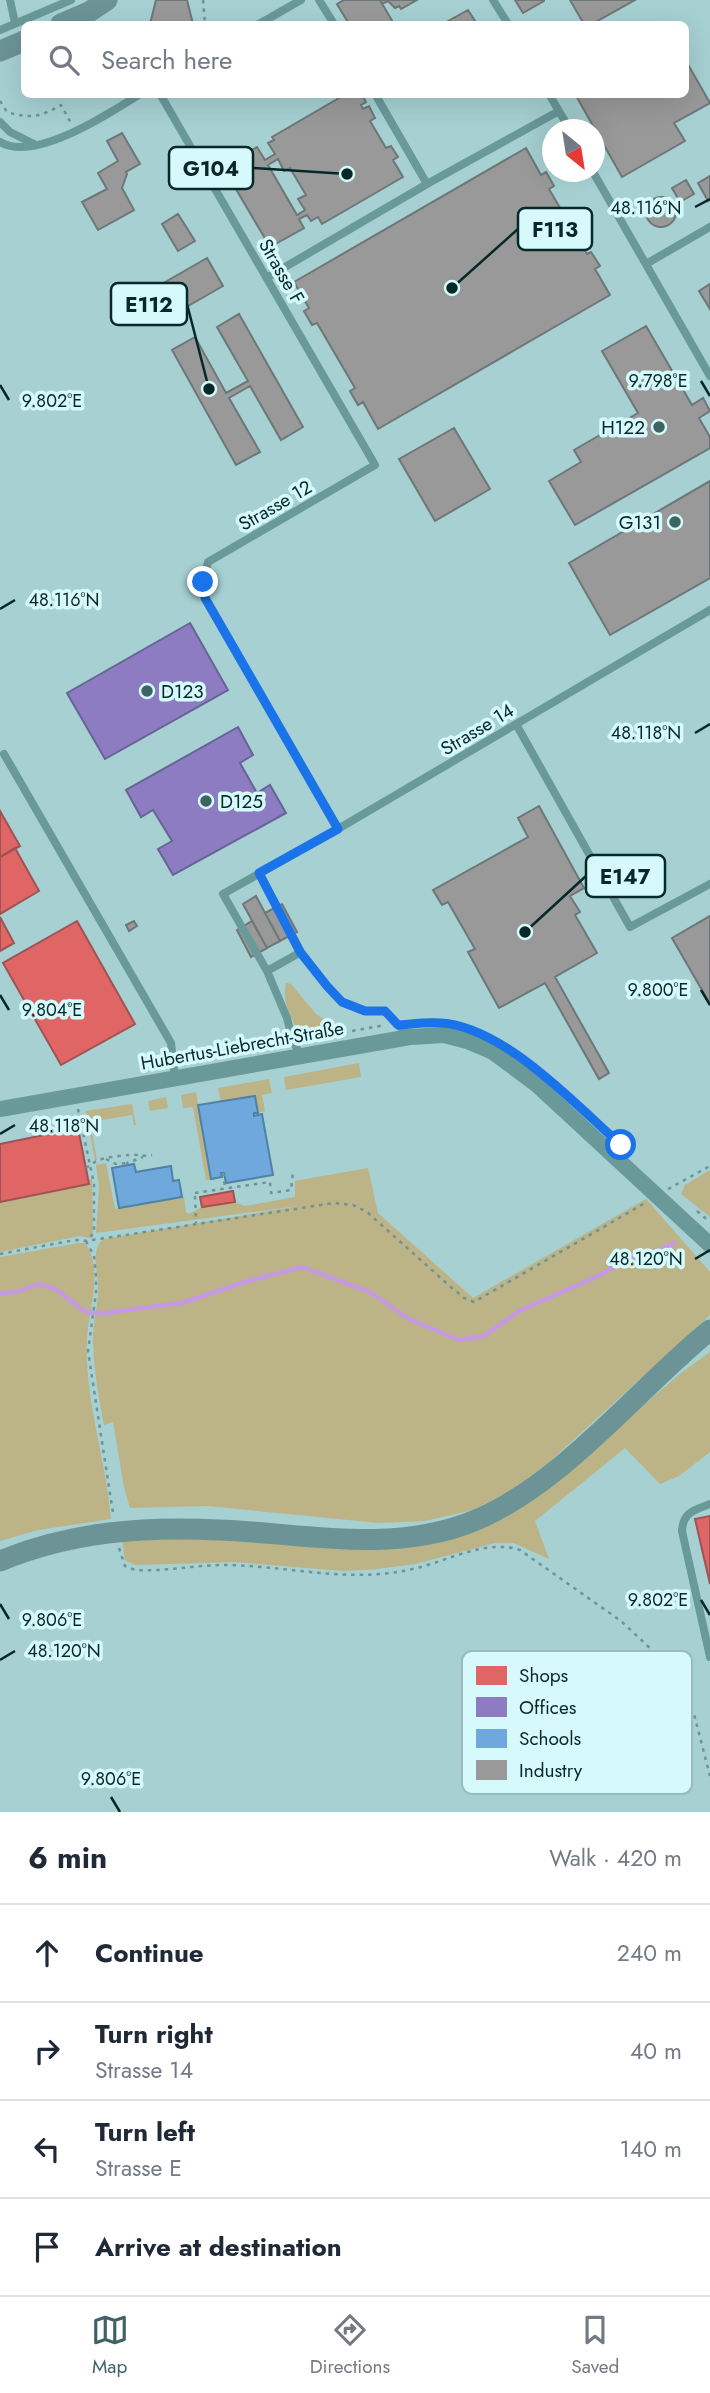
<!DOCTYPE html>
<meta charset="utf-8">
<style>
body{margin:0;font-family:Jost,sans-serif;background:#f2f2f3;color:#1f2937}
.compass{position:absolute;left:542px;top:119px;width:63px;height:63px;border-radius:50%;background:#fff;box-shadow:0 7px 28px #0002;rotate:150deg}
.stop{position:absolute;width:21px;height:21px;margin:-16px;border:5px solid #1a73e8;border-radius:50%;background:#fff}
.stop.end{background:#1a73e8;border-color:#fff;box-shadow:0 2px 7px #0008}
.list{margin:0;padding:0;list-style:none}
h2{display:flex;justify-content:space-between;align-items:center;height:91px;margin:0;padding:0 28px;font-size:30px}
h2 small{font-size:23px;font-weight:400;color:#747a83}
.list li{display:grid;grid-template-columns:46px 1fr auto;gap:21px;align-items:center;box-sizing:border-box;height:98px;padding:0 28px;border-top:2px solid #e0e1e3}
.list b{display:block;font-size:26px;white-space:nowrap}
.list p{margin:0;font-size:23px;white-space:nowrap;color:#747a83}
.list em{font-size:23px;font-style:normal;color:#747a83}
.icon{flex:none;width:38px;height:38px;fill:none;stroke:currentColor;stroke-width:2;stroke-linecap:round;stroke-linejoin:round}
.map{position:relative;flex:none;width:710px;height:1812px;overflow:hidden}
.search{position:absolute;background:#fff;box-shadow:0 7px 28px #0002;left:21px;right:21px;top:21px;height:77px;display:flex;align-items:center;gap:18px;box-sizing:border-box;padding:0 24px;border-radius:10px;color:#747a83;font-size:26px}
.sheet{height:483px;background:#fff}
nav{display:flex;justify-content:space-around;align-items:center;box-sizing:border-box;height:98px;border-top:2px solid #e0e1e3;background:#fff;font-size:19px;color:#747a83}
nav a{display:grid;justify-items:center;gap:4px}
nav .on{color:#3f6364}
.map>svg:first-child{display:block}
.green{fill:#bcb386}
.shops{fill:#e06666;stroke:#9f5354;stroke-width:2}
.offices{fill:#8e7cc3;stroke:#666395;stroke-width:2}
.schools{fill:#6fa8dc;stroke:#5082a6;stroke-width:2}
.industry{fill:#999;stroke:#6d7777;stroke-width:2;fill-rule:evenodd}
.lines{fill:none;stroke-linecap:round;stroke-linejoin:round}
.stream{stroke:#c59ae3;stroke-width:4.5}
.path{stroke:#6e9496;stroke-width:2.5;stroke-dasharray:3.5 5;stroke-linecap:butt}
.lane{stroke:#6a999a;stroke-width:8}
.street{stroke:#6a999a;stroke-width:16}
.secondary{stroke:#6c9496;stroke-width:21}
.route{stroke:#1a73e8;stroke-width:9}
.ticks{fill:none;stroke:#072829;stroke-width:2.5}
.poi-dot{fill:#3f6364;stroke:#d6fafb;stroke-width:2.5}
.labels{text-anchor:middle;stroke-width:7;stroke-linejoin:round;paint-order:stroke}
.street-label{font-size:19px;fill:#072829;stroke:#d6fafb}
.poi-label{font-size:19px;fill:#072829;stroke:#d6fafb;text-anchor:end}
.key{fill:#d6fafb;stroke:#98bbbc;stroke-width:2}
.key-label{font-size:19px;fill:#072829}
.ticks-label{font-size:18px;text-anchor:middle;fill:#072829;stroke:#d6fafb;stroke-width:7;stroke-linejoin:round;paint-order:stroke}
.leader{fill:none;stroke:#072829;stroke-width:2.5}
.callout-dot{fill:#072829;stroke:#d6fafb;stroke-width:2.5}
.callout{fill:#d6fafb;stroke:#072829;stroke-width:2.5}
.callout-label{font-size:21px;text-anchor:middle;font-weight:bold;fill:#072829}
</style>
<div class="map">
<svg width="710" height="1812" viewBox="0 0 710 1812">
<rect width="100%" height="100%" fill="#a6d0d2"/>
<path class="green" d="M286,983L291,984L316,1014L339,1030L302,1036C291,1019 282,1004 286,983Z
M359,1063L361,1077L286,1090L284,1077Z
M269,1079L272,1093L262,1095L265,1111L258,1113L255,1096L221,1102L218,1088Z
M196,1092L211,1180H206L193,1107L183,1108L181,1095Z
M166,1097L168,1108L150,1111L148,1101Z
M132,1104L136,1125H134L132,1115L90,1122L97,1160L95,1161L86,1111Z
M106,1163L115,1209L182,1197H184L186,1212L189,1214L202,1207L234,1202L245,1206L295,1197V1181L368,1168L378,1213L473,1298L646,1199L710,1272V1315L547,1464L510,1491L473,1510L425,1521L379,1523L207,1506L130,1508L124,1487L113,1422L104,1425C99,1398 94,1371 93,1344C92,1326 98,1308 98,1290C99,1273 89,1249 104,1239L298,1206L96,1233L99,1187L96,1165Z
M710,1170V1217L681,1194L685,1185Z
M92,1179L93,1233L89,1238L80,1236L0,1252V1202Z
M79,1243H85C104,1269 89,1309 87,1338C84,1399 106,1459 111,1519L38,1530L0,1541V1257Z
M710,1352V1452L679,1476L660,1484L625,1448L535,1521L549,1559L514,1543H495L415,1564L377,1569L344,1571L234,1562L135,1565L125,1560L122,1537L160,1532L385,1548L561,1476L681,1373Z"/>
<path class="shops" d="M0,811L20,846L0,857Z
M15,848L39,891L0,914V857Z
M0,917L14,943L0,951Z
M77,921L135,1024L61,1065L3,963Z
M78,1128L89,1184L0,1202V1144Z
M233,1191L235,1202L202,1207L200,1197Z
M710,1516V1584L695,1519Z"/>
<path class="offices" d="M190,623L228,690L105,759L67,693Z
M238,727L253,755L240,763L257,793L270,785L286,813L173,875L158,849L172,841L153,810L141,817L126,790Z"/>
<path class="schools" d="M255,1096L258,1113H254V1116L262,1114L273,1175L226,1183L224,1173H221L222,1177L211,1179L198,1105Z
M134,1164L136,1172L171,1166L173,1181L179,1180L182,1197L119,1208L112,1168Z"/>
<path class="industry" d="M156,0H187L193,24H150Z
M344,0H380L394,24H349L337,4Z
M380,0H417L401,9L399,6L395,8L388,1L382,4Z
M515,0H544V1L523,13Z
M570,0H635L592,24H584Z
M468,10L477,24H443Z
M686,61L710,103L674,123L685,141L622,177L575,94H686Z
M346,94H362L366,102L361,105L363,109L369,106L375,118L370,121L386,148L391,146L398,157L393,160L403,177L322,224L318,217L311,221L307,215L299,219L304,228L270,247L223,167L257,147L265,160L275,154L268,143L274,140L272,137ZM278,159L284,171L290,168L306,195L298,199L305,210L297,215L268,165Z
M122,133L140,164L126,172L127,174L122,188L134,210L98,230L82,202L107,189L98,173L118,161L107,141Z
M526,148L541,175L546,172L554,186L549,189L587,254L591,252L600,266L595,269L610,295L378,429L363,402L358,405L350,391L355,388L317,323L312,325L304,311L309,308L294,282Z
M710,176V200L708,201L698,183Z
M686,180L694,194L680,202L672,188Z
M646 212a15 15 0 1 1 30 0a15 15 0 1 1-30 0Z
M178,214L195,241L178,251L162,224Z
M207,258L223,286L169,317L153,289Z
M710,284V309L699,291Z
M239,314L303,427L281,440L250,386L229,398L260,452L236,465L172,350L195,337L226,393L248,381L217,327Z
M646,326L692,405L703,398L710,411L699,418L710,437V448L575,525L549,481L581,462L574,450L638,413L602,351Z
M454,428L490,489L435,521L399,459Z
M710,481V578L610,635L569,563Z
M539,806L584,888L570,896L580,912L575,915L597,953L555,977L609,1073L599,1079L545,983L499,1008L468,952L475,949L448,902L442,905L433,890L528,837L518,818Z
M256,896L280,941L267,948L243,904Z
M282,904L297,932L280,941L265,913Z
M710,916V1004L672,938Z
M134,921L137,926L129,931L126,925Z
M252,921L267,948L251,957L237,930Z"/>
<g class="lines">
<path class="stream" d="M0,1293L17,1292L38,1284L54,1288L86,1312L104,1313L182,1303L248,1281L302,1267L370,1292L409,1319L459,1340L484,1336L519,1311L598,1276L633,1256L650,1254L674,1243"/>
<path class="path" d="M203,0L205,24
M0,101L7,112C30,119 40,117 61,105L71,123
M302,1040L385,1025
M233,1052L282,1043
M78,1109L94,1184V1233L86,1241
M106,1159L116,1164L127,1163
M127,1165V1163L143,1157
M86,1168C89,1166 92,1164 95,1162C103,1157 120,1156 129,1155C137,1154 144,1157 152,1155
M223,1173L225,1187
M668,1189L710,1166
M195,1193L270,1182L271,1193L291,1190L293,1172
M195,1196L196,1223
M697,1211L710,1222
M86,1241L94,1256L96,1276V1293L88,1351L113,1513
M0,1254L75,1240L86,1241L334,1203L353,1205L367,1212L452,1288L464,1298L474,1302L645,1203
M119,1548L125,1566L135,1570C167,1572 199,1564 231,1565C294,1567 354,1584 417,1568C449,1560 487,1539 520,1550L621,1621L653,1651L694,1714L710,1776"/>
<path class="lane" d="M10,0L15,23
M319,0L334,24
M493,0L508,24
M259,24L301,0
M0,30L71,0
M160,94L375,465L208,562L203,582L205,598L338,829
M375,94L427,184
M549,94L570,130
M0,122L10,132L34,144
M0,142C34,163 110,113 140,94
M593,172L710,376
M646,264L710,227
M268,277L427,184L559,111
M516,724L630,927L710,884
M4,754L171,1043L175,1078
M259,873L301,952L327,986L342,1002L365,1011H385L410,1037
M267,971L301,952
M301,1056L293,1041L287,1018L267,971L223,894L338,829L710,610
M710,1504C694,1510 683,1512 682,1531L710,1657"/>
<path class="street" d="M0,1109L410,1037L444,1035L467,1041L493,1052L536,1084L710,1245"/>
<path class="secondary" d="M61,24L89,12L107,0
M0,51L24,41
M0,1561C70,1532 144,1526 219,1530C302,1533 385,1553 466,1524C557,1491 635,1391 710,1330"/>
</g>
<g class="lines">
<path class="route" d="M203,582L205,598L338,829L259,873L300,952L327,986L342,1002L365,1011H385L398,1025C412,1024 427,1022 441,1023C504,1027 575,1104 621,1145"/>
</g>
<path class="ticks" d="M695,207L710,199M701,381L710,396M0,385L9,400M0,609L15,600M695,733L710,724M701,990L710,1005M0,995L9,1010M0,1134L15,1125M695,1259L710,1250M701,1600L710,1615M0,1604L9,1619M0,1660L15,1651M111,1797L120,1812"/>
<g class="poi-dot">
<circle cx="659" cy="427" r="7"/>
<circle cx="675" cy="522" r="7"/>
<circle cx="147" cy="691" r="7"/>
<circle cx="206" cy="801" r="7"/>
</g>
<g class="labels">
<g class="street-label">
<text transform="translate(282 271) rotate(60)" y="7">Strasse F</text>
<text transform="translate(275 505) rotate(-30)" y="7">Strasse 12</text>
<text transform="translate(477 729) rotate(-31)" y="7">Strasse 14</text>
<text transform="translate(242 1045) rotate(-10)" y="7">Hubertus-Liebrecht-Straße</text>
</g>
<g class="poi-label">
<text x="645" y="434">H122</text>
<text x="661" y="529">G131</text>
<text x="161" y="698" text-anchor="start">D123</text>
<text x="220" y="808" text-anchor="start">D125</text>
</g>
</g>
<rect x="462" y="1651" width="230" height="143" rx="10" class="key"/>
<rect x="476" y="1666" width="31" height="19" fill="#e06666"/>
<rect x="476" y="1697" width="31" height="20" fill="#8e7cc3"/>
<rect x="476" y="1729" width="31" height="19" fill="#6fa8dc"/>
<rect x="476" y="1760" width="31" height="20" fill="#999"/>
<g class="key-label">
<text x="519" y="1682">Shops</text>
<text x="519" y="1714">Offices</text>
<text x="519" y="1745">Schools</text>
<text x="519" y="1777">Industry</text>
</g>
<g class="ticks-label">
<text x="646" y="214">48.116°N</text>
<text x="658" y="387">9.798°E</text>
<text x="52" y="407">9.802°E</text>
<text x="64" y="606">48.116°N</text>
<text x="646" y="739">48.118°N</text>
<text x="658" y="996">9.800°E</text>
<text x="52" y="1016">9.804°E</text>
<text x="64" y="1132">48.118°N</text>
<text x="646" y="1265">48.120°N</text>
<text x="658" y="1606">9.802°E</text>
<text x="52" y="1626">9.806°E</text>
<text x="64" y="1657">48.120°N</text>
<text x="111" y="1785">9.806°E</text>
</g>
<path class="leader" d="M347 174L253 168M452 288L518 229M209 389L187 304M525 932L586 876"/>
<g class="callout-dot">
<circle cx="347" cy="174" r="7"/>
<circle cx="452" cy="288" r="7"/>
<circle cx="209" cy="389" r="7"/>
<circle cx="525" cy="932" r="7"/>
</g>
<g class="callout">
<rect x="169" y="147" width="84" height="42" rx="7"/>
<rect x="518" y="208" width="74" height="42" rx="7"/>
<rect x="111" y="283" width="76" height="42" rx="7"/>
<rect x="586" y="855" width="79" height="42" rx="7"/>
</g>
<g class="callout-label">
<text x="211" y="176">G104</text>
<text x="555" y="237">F113</text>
<text x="149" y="312">E112</text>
<text x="625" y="884">E147</text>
</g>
</svg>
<svg class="compass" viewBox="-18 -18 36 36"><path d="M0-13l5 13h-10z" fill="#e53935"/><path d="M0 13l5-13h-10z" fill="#747a83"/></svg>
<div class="stop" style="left:621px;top:1145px"></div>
<div class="stop end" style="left:203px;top:582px"></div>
<div class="search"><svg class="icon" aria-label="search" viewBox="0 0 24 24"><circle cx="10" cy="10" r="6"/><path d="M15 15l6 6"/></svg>Search here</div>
</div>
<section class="sheet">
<h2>6 min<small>Walk · 420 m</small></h2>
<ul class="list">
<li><svg class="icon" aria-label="ahead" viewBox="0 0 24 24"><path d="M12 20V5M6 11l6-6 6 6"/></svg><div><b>Continue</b></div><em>240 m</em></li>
<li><svg class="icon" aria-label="right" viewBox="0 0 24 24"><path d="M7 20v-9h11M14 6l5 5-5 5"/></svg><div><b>Turn right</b><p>Strasse 14</p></div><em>40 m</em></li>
<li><svg class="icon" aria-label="left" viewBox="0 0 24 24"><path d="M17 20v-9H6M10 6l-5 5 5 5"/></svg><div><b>Turn left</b><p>Strasse E</p></div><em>140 m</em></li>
<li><svg class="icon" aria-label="arrive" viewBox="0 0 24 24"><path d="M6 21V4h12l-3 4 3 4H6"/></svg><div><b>Arrive at destination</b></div></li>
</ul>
</section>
<nav>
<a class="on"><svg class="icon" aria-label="map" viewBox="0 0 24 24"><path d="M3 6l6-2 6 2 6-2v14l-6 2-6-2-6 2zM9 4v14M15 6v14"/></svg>Map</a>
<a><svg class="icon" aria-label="directions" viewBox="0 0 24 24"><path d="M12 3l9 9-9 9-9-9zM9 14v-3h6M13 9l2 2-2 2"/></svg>Directions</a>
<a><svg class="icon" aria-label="saved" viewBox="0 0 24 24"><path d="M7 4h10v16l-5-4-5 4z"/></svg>Saved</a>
</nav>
